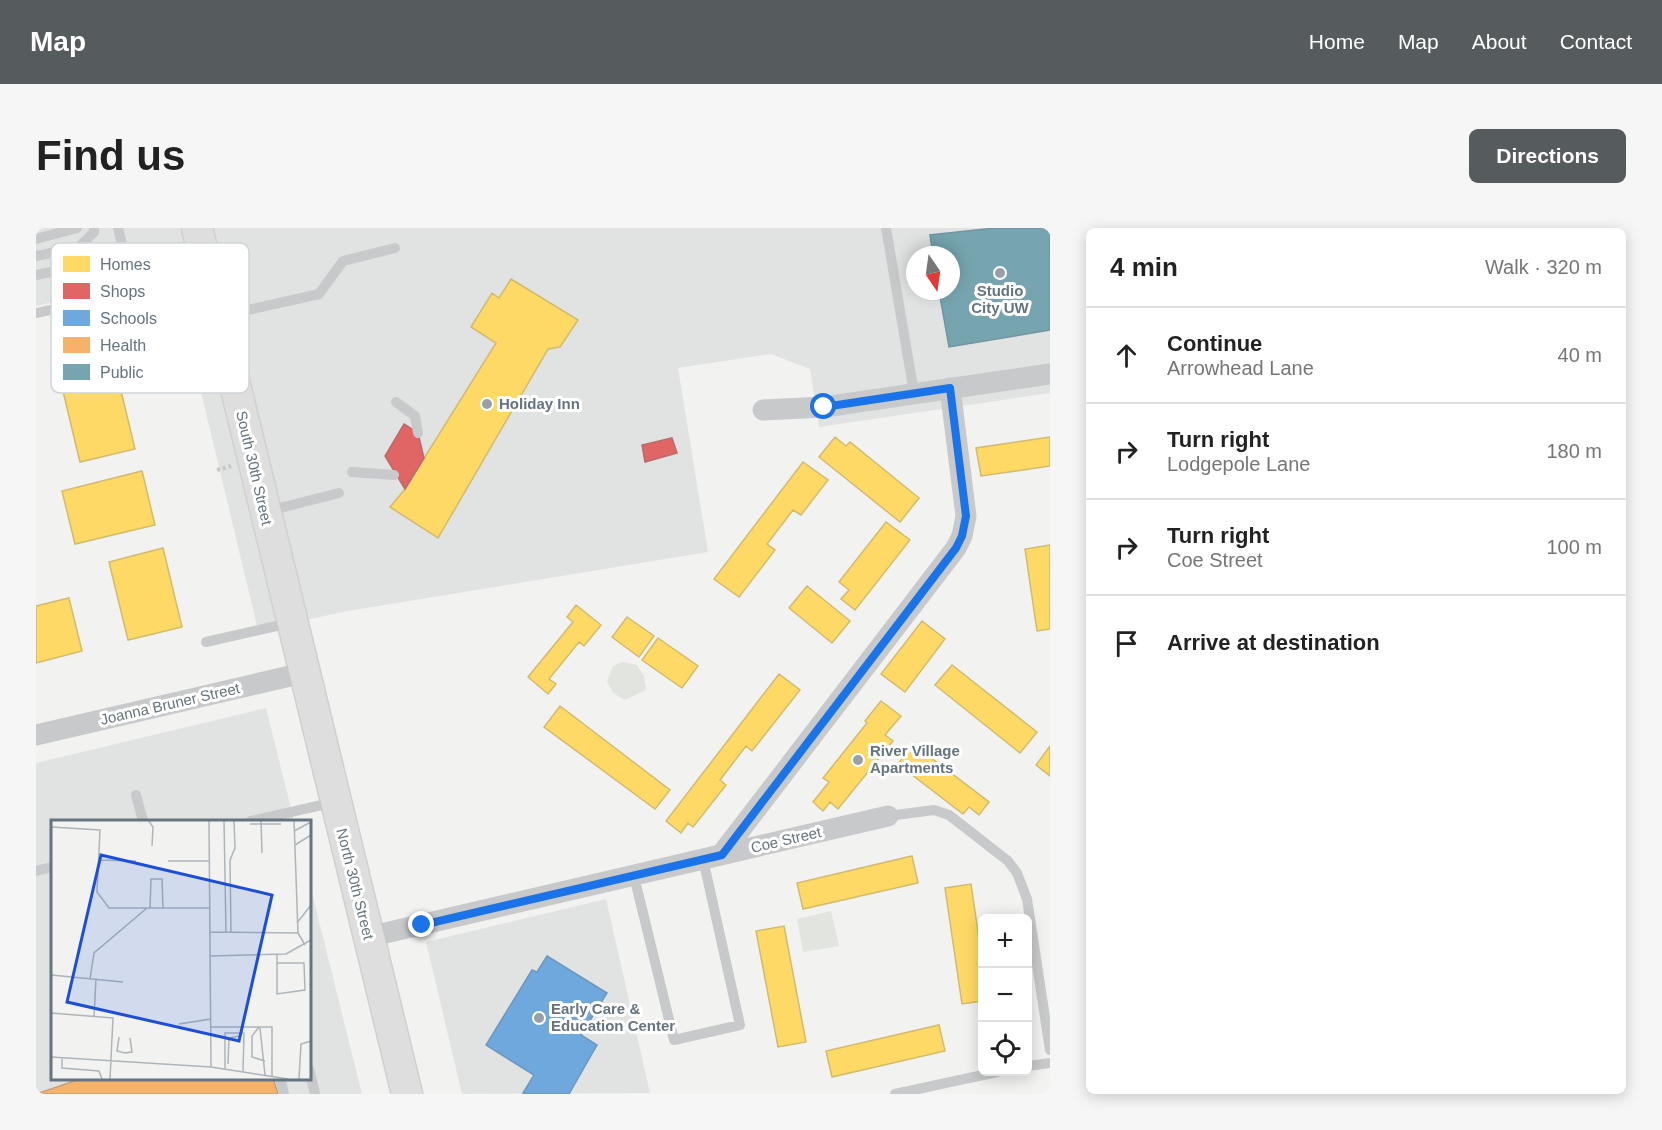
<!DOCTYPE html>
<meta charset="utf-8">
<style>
body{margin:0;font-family:Arial,sans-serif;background:#f6f6f6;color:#222}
.controls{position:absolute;right:18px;bottom:18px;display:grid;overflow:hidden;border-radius:9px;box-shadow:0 3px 15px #0003}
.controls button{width:54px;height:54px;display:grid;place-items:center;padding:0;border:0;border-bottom:2px solid #e0e0e0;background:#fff;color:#222;font:30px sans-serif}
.compass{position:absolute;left:870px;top:18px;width:54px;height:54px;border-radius:50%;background:#fff;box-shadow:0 3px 15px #0003;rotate:167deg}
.stop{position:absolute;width:18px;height:18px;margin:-14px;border:4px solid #1a73e8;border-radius:50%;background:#fff}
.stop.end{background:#1a73e8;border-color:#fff;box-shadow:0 2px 6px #0008}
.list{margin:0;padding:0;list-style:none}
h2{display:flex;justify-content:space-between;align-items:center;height:78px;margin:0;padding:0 24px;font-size:26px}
h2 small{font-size:20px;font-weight:400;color:#767676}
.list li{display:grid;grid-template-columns:39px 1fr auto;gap:18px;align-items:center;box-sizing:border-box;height:96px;padding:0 24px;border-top:2px solid #e0e0e0}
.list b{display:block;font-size:22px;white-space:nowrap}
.list p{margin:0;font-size:20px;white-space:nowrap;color:#767676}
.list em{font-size:20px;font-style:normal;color:#767676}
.icon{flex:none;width:33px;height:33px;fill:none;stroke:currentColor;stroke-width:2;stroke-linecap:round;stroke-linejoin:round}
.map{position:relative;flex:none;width:1014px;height:866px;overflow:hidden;border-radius:9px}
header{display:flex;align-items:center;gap:36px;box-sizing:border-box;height:84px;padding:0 30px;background:#565b5d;color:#fff}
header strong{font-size:28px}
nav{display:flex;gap:33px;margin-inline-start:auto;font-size:21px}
.intro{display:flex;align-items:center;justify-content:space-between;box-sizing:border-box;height:144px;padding:0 36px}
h1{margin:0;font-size:42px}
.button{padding:15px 27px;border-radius:9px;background:#565b5d;color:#fff;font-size:21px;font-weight:700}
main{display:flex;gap:36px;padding:0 36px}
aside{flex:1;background:#fff;border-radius:9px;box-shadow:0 3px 15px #0003}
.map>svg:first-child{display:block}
.built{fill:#e1e2e2;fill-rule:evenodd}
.green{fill:#e2e5df}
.homes{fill:#ffd966;stroke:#d1bb6d;stroke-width:1.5}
.shops{fill:#e06666;stroke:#bb6a6d;stroke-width:1.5}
.schools{fill:#6fa8dc;stroke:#6c98c0;stroke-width:1.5}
.health{fill:#f6b26b;stroke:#ca9f71;stroke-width:1.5}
.public{fill:#76a5af;stroke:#7196a0;stroke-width:1.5}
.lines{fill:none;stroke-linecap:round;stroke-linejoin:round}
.secondary-casing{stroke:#d0d0d1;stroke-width:33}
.path{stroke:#c6c7c6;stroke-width:4;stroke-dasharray:3 3;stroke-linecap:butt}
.lane{stroke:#c8c9ca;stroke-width:10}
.street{stroke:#c8c9ca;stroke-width:21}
.secondary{stroke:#dedede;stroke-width:30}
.route{stroke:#1a73e8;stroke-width:8}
.poi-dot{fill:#96a0a6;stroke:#fff;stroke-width:2}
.labels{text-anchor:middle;stroke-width:6;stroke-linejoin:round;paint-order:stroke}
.poi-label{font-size:15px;font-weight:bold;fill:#65747e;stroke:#fff;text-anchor:start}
.street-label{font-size:15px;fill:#65747e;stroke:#fff}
.inset-road{fill:none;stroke:#adb5b9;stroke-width:1.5}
.view{fill:#1d4ed8;fill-opacity:0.15;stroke:#1d4ed8;stroke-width:3}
.inset-edge{fill:none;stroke:#65747e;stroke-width:3}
.key{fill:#fff;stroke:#d1d5d8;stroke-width:1.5}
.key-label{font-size:16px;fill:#65747e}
</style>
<header>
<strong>Map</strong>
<nav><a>Home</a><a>Map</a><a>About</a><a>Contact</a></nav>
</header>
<div class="intro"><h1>Find us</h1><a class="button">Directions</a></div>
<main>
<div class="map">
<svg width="1014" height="866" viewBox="0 0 1014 866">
<rect width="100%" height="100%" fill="#f2f2f1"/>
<path class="built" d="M0,0H1014V165L783,199L774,141L735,126L642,140L672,324L312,383L222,402L137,47L0,78ZM879,27H915V63H879Z
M230,480L258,593H16V850H273V653L326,866H0V535Z
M570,671L614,865L426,866L390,714Z"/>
<path class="green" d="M587,434L601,437L608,448L610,462L589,472L577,465L571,453L577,438Z
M795,683L803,718L767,724L761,691Z"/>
<path class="homes" d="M475,51L542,92L524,119L512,121L402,310L354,279L369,261L460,115L435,99L456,65L463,70Z
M80,142L99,221L44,234L25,155Z
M799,209L810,218L814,214L883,270L864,294L783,229Z
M1014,209V238L945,248L940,220Z
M767,234L792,252L765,287L757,282L731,316L739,322L703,369L678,351Z
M106,243L119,297L39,316L26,263Z
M850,294L874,312L819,382L805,371L813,362L803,354Z
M1014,317V401L1001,403L989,321Z
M127,320L146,399L92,412L73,334Z
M771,358L814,393L796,415L753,380Z
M33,370L46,423L0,435V378Z
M540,377L565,397L548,418L543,414L513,451L520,456L512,466L492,449L537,394L531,389Z
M591,389L618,408L603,429L576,409Z
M886,393L909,411L869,464L845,446Z
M622,410L662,438L646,460L606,432Z
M916,437L1001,504L984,525L899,457Z
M743,446L764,462L716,523L710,518L684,552L690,557L657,599L652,595L645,605L630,593Z
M845,473L865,488L849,507L857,513L802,581L794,574L787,583L777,574L793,554L787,550L831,495L829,493Z
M524,478L634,562L619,581L508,499Z
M877,516L953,574L943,587L933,579L927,586L862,536Z
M1014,518V548L1000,537Z
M876,628L882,655L767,681L761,655Z
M935,656L946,731V773L926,776L909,660Z
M748,698L770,814L742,819L720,703Z
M903,797L909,823L796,849L790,823Z"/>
<path class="shops" d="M368,196L382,205L388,230L369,261L349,228Z
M636,210L641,225L609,234L606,217Z"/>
<path class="schools" d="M511,728L571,765L545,807L561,817L533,866H489L487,865L498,847L450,817L496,742L501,744Z"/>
<path class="health" d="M47,850H237L242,866H0Z"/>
<path class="public" d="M959,0H1014V102L913,119L903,63H915V27H897L894,7Z"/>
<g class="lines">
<g class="secondary-casing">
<path id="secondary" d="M161,0L371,866"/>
</g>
<path class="path" d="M181,242L195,238"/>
<path class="lane" d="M850,0L878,165
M0,11L41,0
M0,28L43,19L58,4V0
M0,47L89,28L82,0
M0,85L172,47
M185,88L283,66L307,33L359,20
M97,115V84L109,61
M360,174L379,188L382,205
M316,244L358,247
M232,283L303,265
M170,414L254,395
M100,567L107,593
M852,588L898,582L913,587L972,633L981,645L991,671L1014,822
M215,593L299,574
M0,643L16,639
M598,648L638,812L704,797L667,631
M992,838L1014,835
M273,841L279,866
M244,850L248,866
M859,866L961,844"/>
<path class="street" d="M727,182L788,179L1014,146
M0,507L267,445
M685,627L920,320L926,308L930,288L914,160
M332,709L852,588"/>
<use href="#secondary" class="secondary"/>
</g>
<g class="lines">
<path class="route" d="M386,697L686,627L920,320L926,308L930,288L914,160L788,179"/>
</g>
<g class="poi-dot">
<circle cx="964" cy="45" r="6"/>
<circle cx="451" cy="176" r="6"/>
<circle cx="822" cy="532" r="6"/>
<circle cx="503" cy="790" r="6"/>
</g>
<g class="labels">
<g class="poi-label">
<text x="964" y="68" text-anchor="middle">Studio<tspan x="964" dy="17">City UW</tspan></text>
<text x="463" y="181">Holiday Inn</text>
<text x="834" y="528">River Village<tspan x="834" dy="17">Apartments</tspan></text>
<text x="515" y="786">Early Care &amp;<tspan x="515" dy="17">Education Center</tspan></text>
</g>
<g class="street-label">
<text transform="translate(218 240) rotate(77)" y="5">South 30th Street</text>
<text transform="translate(134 476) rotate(-13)" y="5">Joanna Bruner Street</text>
<text transform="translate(750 612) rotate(-13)" y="5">Coe Street</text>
<text transform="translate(319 656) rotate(76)" y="5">North 30th Street</text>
</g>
</g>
<g transform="translate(15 592)">
<rect width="260" height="260" fill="#f2f2f1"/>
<path class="inset-road" d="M97,0L102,7L101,26M158,0L160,247M173,0L175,113M210,0L211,33M243,0L247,113L254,125M199,4H230M0,7L49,10L46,72L58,88H159M243,11L260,2M244,25L260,15M48,40L85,41M117,41H158M99,88L100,59H111L112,88M246,103L260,85M159,112L247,113M180,112L179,40L184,28L183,0M226,135V143H253L254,170L226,174V143M160,136L235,134L260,120M0,155L72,162M39,159L43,133L96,88M0,193L62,198L59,259M43,196L45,159M128,204L160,199M160,207H221V258M208,207L201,216V237L214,241M209,208L214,255M68,217L66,231L74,233L81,232L79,218M0,237L160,247L237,259M11,237V248L48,251L51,259M177,244L178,218L188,216M174,249V213H193L192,251M248,259L250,224L260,221"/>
<path class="view" d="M50,35L221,75L188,221L16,182Z"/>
<rect width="260" height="260" class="inset-edge"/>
</g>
<rect x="15" y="15" width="198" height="150" rx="9" class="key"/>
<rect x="27" y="28" width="27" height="16" fill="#ffd966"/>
<rect x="27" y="55" width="27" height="16" fill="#e06666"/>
<rect x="27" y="82" width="27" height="16" fill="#6fa8dc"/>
<rect x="27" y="109" width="27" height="16" fill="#f6b26b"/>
<rect x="27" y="136" width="27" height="16" fill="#76a5af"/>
<g class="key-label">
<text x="64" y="42">Homes</text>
<text x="64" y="69">Shops</text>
<text x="64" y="96">Schools</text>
<text x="64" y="123">Health</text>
<text x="64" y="150">Public</text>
</g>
</svg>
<div class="controls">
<button>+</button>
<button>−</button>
<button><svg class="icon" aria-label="locate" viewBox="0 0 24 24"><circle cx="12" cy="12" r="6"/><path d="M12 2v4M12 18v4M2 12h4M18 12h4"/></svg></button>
</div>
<svg class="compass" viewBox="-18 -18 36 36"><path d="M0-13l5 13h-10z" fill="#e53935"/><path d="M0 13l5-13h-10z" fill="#767676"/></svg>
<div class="stop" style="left:788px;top:179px"></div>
<div class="stop end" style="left:386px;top:697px"></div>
</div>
<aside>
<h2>4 min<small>Walk · 320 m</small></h2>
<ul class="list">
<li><svg class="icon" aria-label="ahead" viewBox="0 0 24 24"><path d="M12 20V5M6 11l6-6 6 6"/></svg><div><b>Continue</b><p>Arrowhead Lane</p></div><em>40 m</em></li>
<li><svg class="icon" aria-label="right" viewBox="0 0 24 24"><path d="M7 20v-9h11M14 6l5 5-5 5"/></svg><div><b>Turn right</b><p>Lodgepole Lane</p></div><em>180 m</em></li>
<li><svg class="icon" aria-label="right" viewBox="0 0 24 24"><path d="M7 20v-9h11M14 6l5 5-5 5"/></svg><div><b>Turn right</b><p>Coe Street</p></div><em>100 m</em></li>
<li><svg class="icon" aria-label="arrive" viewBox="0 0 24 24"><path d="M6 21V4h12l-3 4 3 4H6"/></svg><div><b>Arrive at destination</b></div></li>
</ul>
</aside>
</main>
